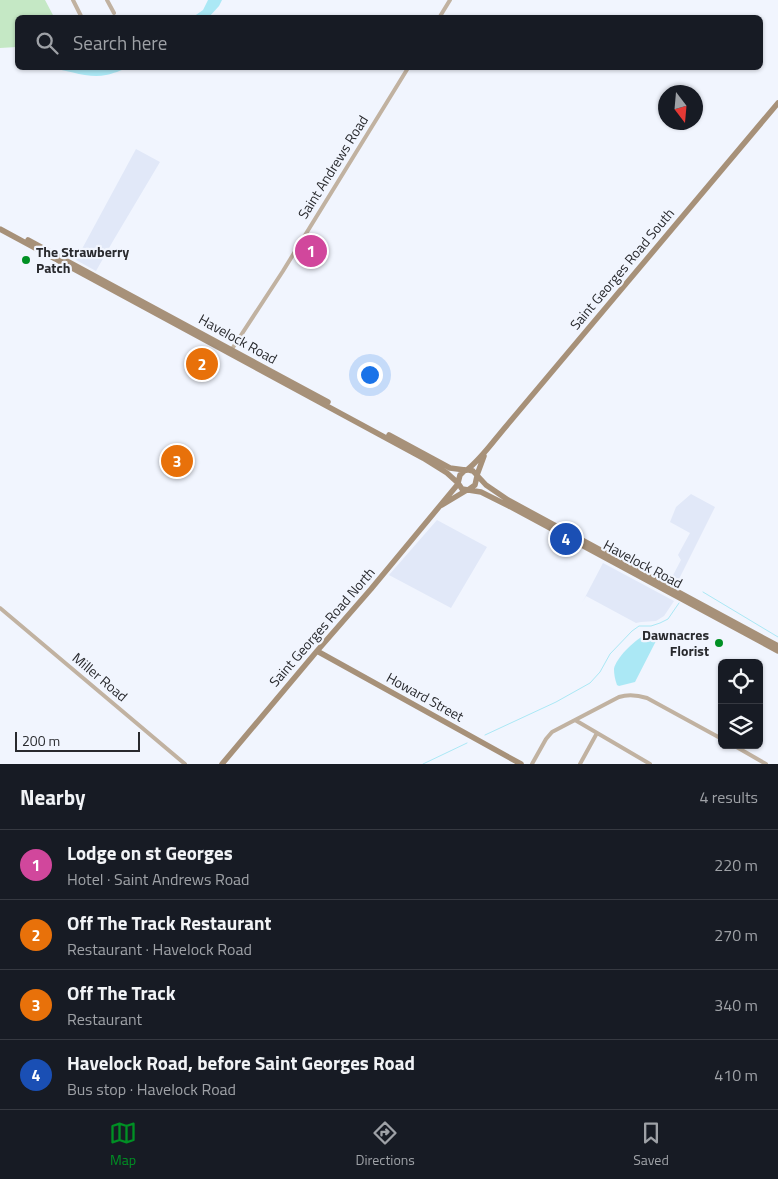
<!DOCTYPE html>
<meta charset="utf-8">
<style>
body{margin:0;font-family:"Titillium Web",sans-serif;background:#242831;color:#f1f3f6}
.controls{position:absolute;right:15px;bottom:15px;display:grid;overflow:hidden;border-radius:8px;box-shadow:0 1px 4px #0004}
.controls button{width:45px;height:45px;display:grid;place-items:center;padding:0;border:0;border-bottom:1px solid #363941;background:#171b24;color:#f1f3f6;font:25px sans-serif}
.compass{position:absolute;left:658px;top:85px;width:45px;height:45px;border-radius:50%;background:#171b24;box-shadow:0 1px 4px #0004;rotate:164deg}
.scale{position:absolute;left:15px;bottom:12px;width:125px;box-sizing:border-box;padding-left:5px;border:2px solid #292a2e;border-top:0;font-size:14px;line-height:18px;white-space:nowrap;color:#292a2e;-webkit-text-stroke:4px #f1f5fe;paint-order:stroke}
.you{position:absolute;left:369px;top:374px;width:18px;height:18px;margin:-12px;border:4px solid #fff;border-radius:50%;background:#1a73e8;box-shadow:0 0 0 8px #1a73e833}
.badge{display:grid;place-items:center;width:32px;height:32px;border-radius:50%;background:#009024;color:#fff;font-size:16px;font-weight:700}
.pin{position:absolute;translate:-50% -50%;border:2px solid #fff;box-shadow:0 1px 5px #0006}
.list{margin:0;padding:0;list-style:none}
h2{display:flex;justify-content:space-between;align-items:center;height:65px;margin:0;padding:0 20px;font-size:21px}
h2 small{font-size:16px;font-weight:400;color:#9ea1a6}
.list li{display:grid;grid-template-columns:32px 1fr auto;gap:15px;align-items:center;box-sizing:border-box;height:70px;padding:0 20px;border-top:1px solid #363941}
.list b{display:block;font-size:19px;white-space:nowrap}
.list p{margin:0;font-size:16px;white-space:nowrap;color:#9ea1a6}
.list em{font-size:16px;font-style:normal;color:#9ea1a6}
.icon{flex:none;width:28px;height:28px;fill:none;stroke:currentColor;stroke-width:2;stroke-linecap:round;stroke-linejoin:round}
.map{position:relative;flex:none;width:778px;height:764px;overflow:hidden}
.search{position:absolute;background:#171b24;box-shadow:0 1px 4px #0004;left:15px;right:15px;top:15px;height:55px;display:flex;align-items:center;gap:12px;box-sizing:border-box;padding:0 18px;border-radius:8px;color:#9ea1a6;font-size:19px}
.sheet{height:345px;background:#171b24}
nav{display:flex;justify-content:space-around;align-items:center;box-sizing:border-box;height:70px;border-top:1px solid #363941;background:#171b24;font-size:14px;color:#9ea1a6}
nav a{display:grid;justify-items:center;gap:2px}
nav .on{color:#009024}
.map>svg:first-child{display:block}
.built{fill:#e1e8f8}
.green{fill:#c5e8c5}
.water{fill:#abe8f5}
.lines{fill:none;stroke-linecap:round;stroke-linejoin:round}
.stream{stroke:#abe8f5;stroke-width:1}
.street{stroke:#c1b2a1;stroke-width:4}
.secondary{stroke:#a79179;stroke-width:5.5}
.poi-dot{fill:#009024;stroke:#f1f5fe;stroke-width:2}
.labels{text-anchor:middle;stroke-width:4.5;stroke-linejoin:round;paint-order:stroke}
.street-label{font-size:14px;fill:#292a2e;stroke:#f1f5fe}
.poi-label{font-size:14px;font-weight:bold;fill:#292a2e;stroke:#f1f5fe;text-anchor:start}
</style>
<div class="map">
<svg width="778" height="764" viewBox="0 0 778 764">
<rect width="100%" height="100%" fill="#f1f5fe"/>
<path class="built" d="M136,149L160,162L113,241L96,271L76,260Z
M691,494L715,507L677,583L670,581L681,560L678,555L690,533L670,522L676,507Z
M437,520L487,547L451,608L389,575Z
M603,563L674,601L664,616L656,621L641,622L636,623L586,596L582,603Z"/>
<path class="green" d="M0,0H45L54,17L18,18L17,47L0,48Z"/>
<path class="water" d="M208,0H222L219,6L209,17H193L203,10Z
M51,68H86L89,69L128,68C121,70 113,74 106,75C89,79 67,70 51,68Z
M643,636C648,636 655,634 656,641L635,682L619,686L617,685C615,680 614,674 614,669C616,658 634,641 643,636Z"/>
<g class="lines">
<path class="stream" d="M703,592L778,637
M485,735L556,702L590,683L600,672L610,654L632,631L639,626H651L660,623L668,619L679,603
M423,764L467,743"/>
<path class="street" d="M73,0L82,18
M107,0L114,13
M439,18L450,0
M230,352L283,271L408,68
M0,608L185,764
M575,720L650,764
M733,745L766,764
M532,764L546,739L552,732L619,697C629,694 637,695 647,698L722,739
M580,764L597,733"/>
<path class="secondary" d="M0,229L423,458L447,473L458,483L462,489L481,492L509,506L778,651
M28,240L328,402
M389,435L450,468L465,470H469L473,471L486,485L508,500L778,646
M467,470C483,457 494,440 508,424L778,103
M477,475L484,456
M458,483L460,475L465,470
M468,490L475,485L477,476
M442,505L467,490
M317,651L521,764
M222,764L317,651L371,589L458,484"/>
</g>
<g class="poi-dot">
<circle cx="26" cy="260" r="5"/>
<circle cx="719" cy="643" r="5"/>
</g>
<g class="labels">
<g class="street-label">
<text transform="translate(333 167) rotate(-58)" y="5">Saint Andrews Road</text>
<text transform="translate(622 269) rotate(-50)" y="5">Saint Georges Road South</text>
<text transform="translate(238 339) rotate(29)" y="5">Havelock Road</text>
<text transform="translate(643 564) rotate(28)" y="5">Havelock Road</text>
<text transform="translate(322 627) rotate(-49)" y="5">Saint Georges Road North</text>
<text transform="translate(100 677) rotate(40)" y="5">Miller Road</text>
<text transform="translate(425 697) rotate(29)" y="5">Howard Street</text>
</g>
<g class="poi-label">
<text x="36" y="257">The Strawberry<tspan x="36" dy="16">Patch</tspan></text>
<text x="709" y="640" text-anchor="end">Dawnacres<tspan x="709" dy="16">Florist</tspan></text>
</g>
</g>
</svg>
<div class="controls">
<button><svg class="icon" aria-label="locate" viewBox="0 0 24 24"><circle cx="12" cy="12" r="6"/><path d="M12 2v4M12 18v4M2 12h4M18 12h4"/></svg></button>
<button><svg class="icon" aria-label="layers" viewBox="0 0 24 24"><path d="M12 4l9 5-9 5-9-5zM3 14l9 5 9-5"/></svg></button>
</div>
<svg class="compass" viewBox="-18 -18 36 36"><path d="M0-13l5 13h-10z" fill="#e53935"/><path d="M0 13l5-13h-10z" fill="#9ea1a6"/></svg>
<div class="scale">200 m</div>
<div class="you"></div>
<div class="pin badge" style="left:311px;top:251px;background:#d1479c">1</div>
<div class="pin badge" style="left:202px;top:364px;background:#e8710a">2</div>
<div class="pin badge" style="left:177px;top:461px;background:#e8710a">3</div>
<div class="pin badge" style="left:566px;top:539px;background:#1a4fb4">4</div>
<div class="search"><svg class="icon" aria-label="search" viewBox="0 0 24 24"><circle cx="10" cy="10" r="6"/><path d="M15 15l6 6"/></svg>Search here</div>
</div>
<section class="sheet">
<h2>Nearby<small>4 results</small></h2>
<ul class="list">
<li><span class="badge" style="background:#d1479c">1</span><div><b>Lodge on st Georges</b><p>Hotel · Saint Andrews Road</p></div><em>220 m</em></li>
<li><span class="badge" style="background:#e8710a">2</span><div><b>Off The Track Restaurant</b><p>Restaurant · Havelock Road</p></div><em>270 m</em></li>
<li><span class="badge" style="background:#e8710a">3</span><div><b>Off The Track</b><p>Restaurant</p></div><em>340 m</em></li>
<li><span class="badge" style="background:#1a4fb4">4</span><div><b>Havelock Road, before Saint Georges Road</b><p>Bus stop · Havelock Road</p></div><em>410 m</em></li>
</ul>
</section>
<nav>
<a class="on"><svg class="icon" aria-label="map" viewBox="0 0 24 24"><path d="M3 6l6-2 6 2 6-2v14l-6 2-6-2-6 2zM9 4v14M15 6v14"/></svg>Map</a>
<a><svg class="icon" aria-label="directions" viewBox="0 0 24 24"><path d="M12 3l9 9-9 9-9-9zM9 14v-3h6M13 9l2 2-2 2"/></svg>Directions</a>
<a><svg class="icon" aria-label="saved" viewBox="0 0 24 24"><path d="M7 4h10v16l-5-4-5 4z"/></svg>Saved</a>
</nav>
